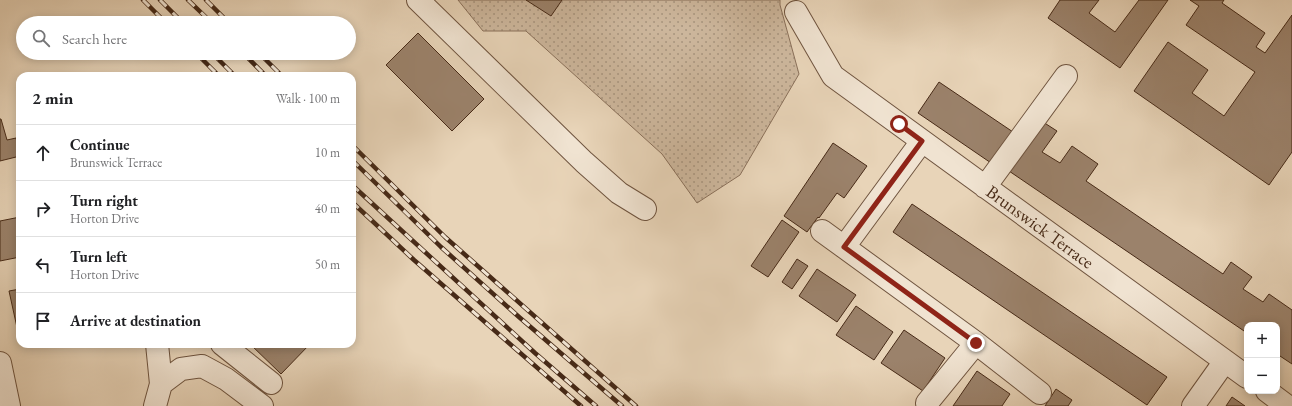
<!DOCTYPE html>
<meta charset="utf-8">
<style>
body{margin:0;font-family:"EB Garamond",serif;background:#f6f6f6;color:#202124}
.controls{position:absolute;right:12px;bottom:12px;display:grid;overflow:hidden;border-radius:8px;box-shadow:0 2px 10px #0003}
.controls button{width:36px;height:36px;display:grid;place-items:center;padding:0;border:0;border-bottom:1px solid #e0e0e0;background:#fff;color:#202124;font:20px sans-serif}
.stop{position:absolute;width:12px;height:12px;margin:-9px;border:3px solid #8f2418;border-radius:50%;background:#fff}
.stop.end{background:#8f2418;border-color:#fff;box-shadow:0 1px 4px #0008}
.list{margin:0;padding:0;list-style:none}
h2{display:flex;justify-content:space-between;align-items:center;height:52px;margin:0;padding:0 16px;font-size:17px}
h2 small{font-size:13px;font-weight:400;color:#757577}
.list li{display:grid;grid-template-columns:26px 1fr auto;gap:12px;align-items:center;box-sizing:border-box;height:56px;padding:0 16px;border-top:1px solid #e0e0e0}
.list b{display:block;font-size:15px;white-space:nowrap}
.list p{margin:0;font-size:13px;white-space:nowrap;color:#757577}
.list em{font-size:13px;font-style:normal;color:#757577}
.icon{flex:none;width:22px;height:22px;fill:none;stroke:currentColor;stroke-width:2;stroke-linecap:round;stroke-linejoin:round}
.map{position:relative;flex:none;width:1292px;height:406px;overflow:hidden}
.search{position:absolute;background:#fff;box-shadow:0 2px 10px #0003;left:16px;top:16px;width:340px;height:44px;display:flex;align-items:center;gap:10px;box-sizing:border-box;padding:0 14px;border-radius:22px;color:#757577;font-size:15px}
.panel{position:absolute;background:#fff;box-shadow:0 2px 10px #0003;left:16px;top:72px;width:340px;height:276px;border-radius:12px}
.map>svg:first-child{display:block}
.grass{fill:url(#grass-dots);stroke:#8a705a}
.building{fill:#9b826b;stroke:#472a17}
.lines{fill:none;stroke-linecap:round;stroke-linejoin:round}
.minor-casing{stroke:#6f543f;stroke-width:24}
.minor{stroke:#f0e3d1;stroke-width:22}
.rail-casing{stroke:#472a17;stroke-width:4.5}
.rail{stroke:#f0e3d1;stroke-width:3;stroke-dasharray:9;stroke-linecap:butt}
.route{stroke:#8f2418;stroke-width:5}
.labels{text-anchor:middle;stroke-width:4;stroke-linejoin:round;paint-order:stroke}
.street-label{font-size:18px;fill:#472a17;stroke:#f0e3d1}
</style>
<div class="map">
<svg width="1292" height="406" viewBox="0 0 1292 406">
<defs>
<pattern id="grass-dots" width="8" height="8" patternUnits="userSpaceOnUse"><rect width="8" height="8" fill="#cdb79d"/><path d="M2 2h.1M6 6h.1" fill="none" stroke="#a8957f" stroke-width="1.8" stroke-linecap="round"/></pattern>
</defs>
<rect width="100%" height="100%" fill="#e8d4b8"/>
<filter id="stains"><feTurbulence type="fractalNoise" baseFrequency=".005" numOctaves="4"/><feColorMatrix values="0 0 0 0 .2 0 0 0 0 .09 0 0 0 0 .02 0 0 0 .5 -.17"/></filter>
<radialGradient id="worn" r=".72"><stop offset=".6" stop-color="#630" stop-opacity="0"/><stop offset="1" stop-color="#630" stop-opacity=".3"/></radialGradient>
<path class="grass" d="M458,0H780V5L799,74L740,175L697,203L662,154L526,31H483Z"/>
<path class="building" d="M526,0H562L551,16Z
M1060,0H1099L1089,13L1115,32L1139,0H1168L1120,68L1048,18Z
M1190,0H1224L1222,3L1265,33L1256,47L1265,53L1292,15V152L1269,185L1134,91L1168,42L1208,70L1192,93L1224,116L1255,72L1186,25L1199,6Z
M418,33L484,99L452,131L386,65Z
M939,82L1016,134L994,165L918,113Z
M0,119H1L7,140L16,138L20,156L0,161Z
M1043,122L1057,131L1042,152L1060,163L1072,146L1098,164L1086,181L1223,274L1231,262L1252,277L1243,289L1263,302L1269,294L1292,310V364L1277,354V325H1247V333L1009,171Z
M833,143L867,166L844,198L837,193L819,218L818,217L807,232L784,216Z
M912,204L1167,377L1147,405L893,232Z
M20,217V257L0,261V221Z
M782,220L799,232L768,277L751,266Z
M797,259L808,266L792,289L782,282Z
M817,269L856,295L837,322L799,296Z
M20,289V331L18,332L9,291Z
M856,306L893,332L874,360L836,335Z
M904,330L945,358L923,391L881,363Z
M250,344H310L281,374Z
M977,371L1010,394L1002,406H953Z
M1056,389L1072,400L1068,406H1045Z
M1232,397L1245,406H1226Z"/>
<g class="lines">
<g class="minor-casing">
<path id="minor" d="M418,0L584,162L619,193L645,209
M796,12L833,76L1247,377
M985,187L1066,76
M822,231L976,343L1040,393
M844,247L922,141
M157,344L161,384
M222,344L271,383
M0,363L9,406
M1267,391L1287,406
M927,403L976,343
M155,406L161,384L181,369L202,366L226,379L262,406
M1193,406L1225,361"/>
</g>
<use href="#minor" class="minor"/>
<g class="rail-casing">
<path id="rail" d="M143,0L166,23
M160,0L183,23
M188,0L212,23
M206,0L229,23
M196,53L219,76
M212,53L235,76
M243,53L266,76
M259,53L282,76
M352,145L445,237L636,406
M352,160L441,247L519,317L622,406
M352,185L535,353L596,406
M352,202L414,260L581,406"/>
</g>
<use href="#rail" class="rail"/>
</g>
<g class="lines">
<path class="route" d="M899,124L922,141L844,247L976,343"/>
</g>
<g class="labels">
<g class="street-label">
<text transform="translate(1040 227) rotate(36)" y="6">Brunswick Terrace</text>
</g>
</g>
<rect width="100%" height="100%" filter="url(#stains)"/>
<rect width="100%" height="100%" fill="url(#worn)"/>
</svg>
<div class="controls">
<button>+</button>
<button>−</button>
</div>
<div class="stop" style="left:899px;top:124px"></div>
<div class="stop end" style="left:976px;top:343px"></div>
<div class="search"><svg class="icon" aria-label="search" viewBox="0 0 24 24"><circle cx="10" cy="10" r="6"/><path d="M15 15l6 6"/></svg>Search here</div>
<section class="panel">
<h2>2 min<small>Walk · 100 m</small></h2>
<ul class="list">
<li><svg class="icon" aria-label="ahead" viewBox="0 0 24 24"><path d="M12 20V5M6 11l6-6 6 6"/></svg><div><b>Continue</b><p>Brunswick Terrace</p></div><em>10 m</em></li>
<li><svg class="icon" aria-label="right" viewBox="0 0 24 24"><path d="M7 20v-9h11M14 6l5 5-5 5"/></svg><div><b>Turn right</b><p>Horton Drive</p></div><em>40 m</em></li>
<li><svg class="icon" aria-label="left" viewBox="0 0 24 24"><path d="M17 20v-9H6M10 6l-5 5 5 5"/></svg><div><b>Turn left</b><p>Horton Drive</p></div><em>50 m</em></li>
<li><svg class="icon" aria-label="arrive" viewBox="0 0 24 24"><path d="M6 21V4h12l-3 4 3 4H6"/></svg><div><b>Arrive at destination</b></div></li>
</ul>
</section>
</div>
